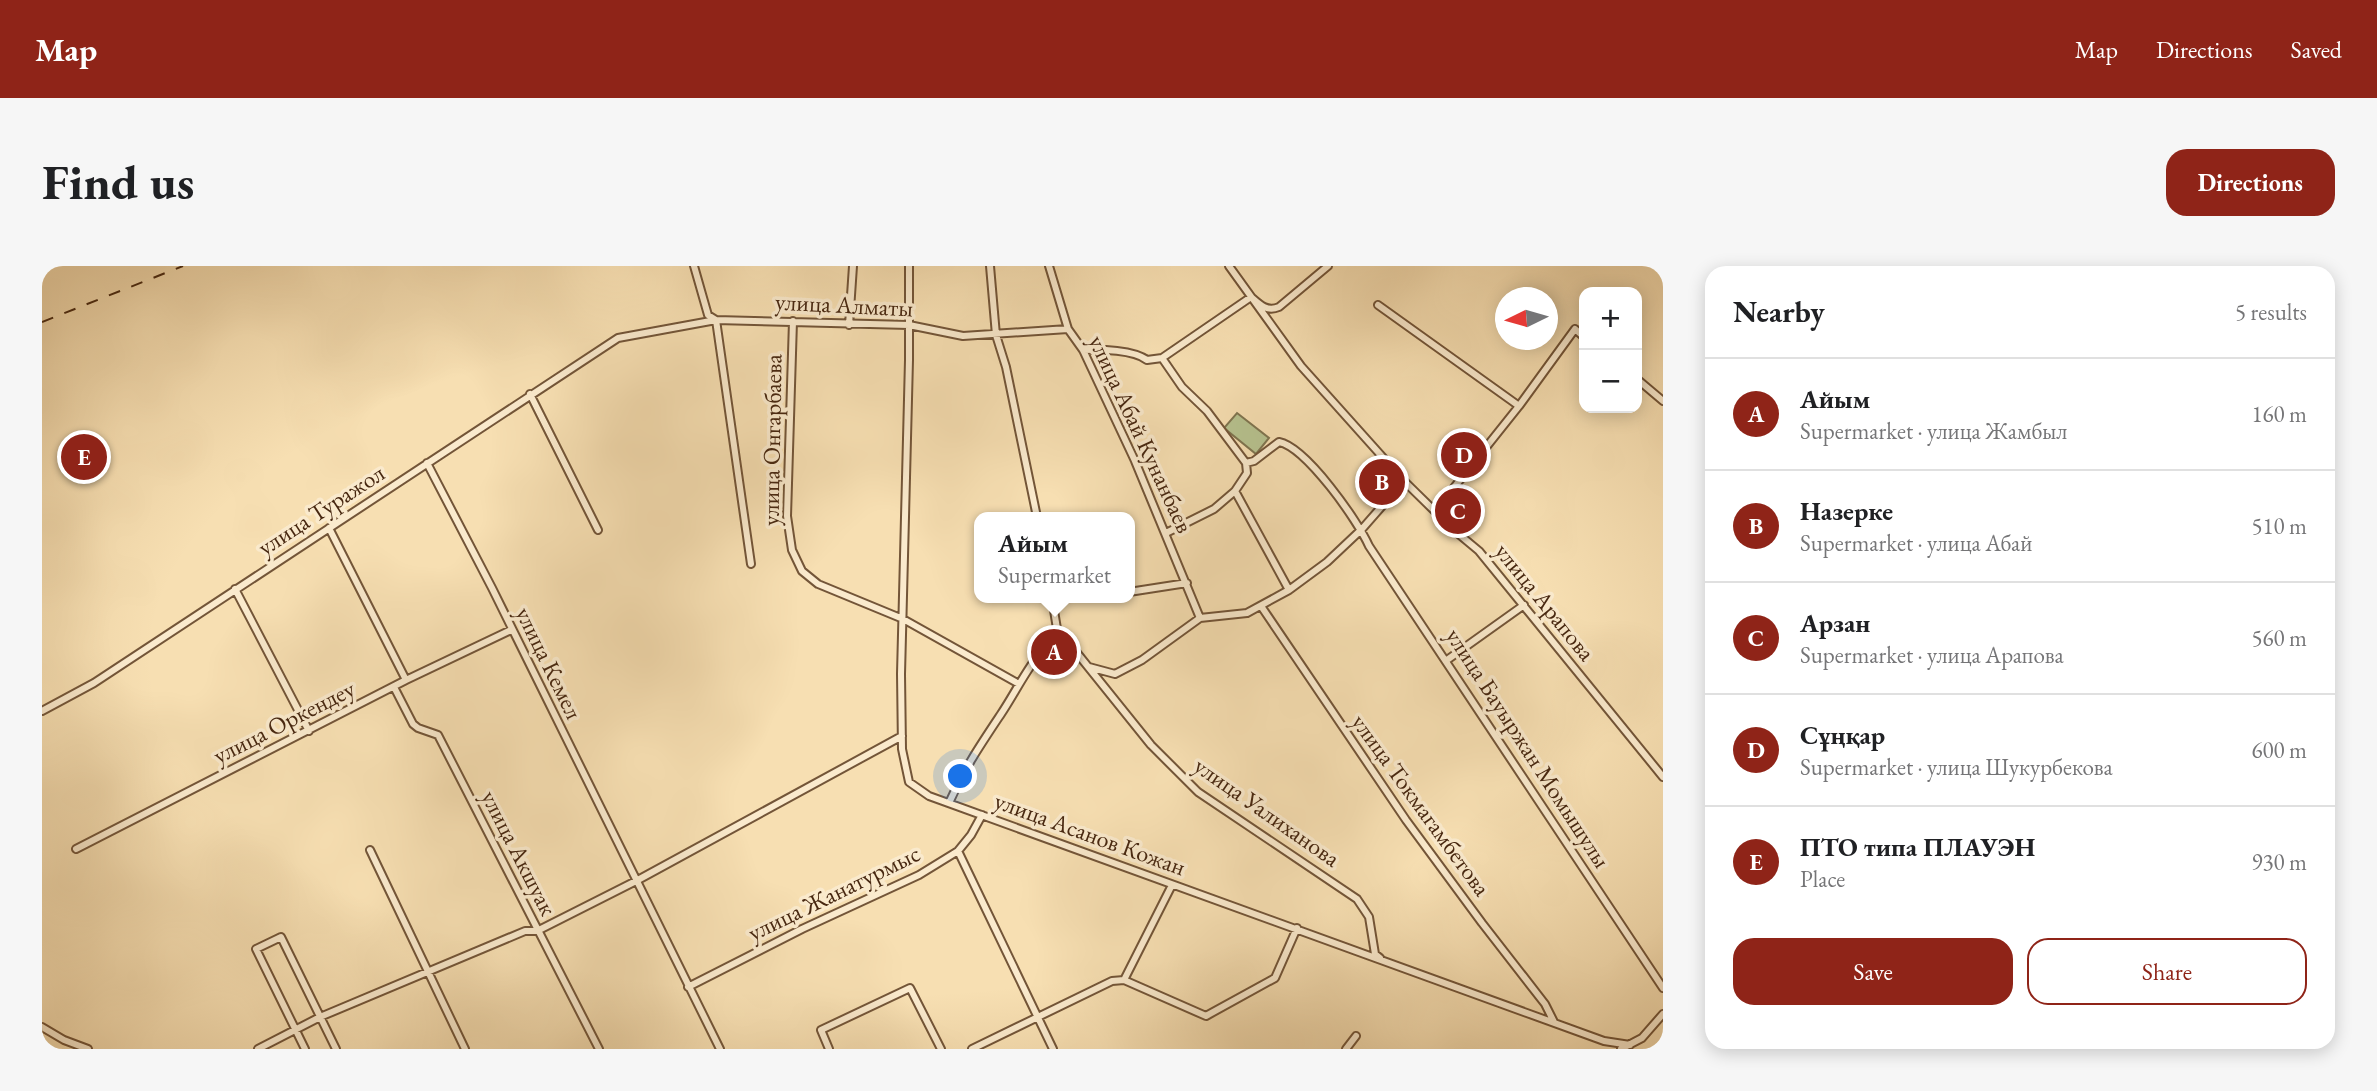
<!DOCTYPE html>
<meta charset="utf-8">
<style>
body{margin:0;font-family:"EB Garamond",serif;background:#f6f6f6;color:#202124}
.controls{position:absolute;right:21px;top:21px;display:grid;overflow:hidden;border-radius:14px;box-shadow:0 4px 18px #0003}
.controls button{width:63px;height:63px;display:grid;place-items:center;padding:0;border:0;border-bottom:2px solid #e0e0e0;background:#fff;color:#202124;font:35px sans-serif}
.compass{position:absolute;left:1453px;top:21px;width:63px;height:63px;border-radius:50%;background:#fff;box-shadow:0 4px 18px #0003;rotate:265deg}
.you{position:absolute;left:919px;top:511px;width:24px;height:24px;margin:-18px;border:5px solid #fff;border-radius:50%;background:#1a73e8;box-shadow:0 0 0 10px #1a73e833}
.badge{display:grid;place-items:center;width:46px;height:46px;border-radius:50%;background:#8f2418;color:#fff;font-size:23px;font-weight:700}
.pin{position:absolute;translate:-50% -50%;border:4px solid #fff;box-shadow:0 2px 7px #0006}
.popup{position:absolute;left:932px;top:246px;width:161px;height:91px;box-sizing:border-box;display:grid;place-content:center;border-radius:14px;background:#fff;filter:drop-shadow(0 2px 5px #0005);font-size:23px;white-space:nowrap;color:#757577}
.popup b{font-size:26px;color:#202124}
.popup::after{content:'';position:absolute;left:50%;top:100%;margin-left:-14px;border:14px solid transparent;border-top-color:#fff}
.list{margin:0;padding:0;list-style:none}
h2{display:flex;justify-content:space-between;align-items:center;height:91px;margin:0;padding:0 28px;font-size:30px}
h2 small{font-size:23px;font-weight:400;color:#757577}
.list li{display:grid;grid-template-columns:46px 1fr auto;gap:21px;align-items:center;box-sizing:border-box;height:112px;padding:0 28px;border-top:2px solid #e0e0e0}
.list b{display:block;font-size:26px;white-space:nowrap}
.list p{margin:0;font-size:23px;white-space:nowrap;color:#757577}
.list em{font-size:23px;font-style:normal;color:#757577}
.actions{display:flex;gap:14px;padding:21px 28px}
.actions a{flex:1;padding:16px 0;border:2px solid #8f2418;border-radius:21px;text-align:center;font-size:24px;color:#8f2418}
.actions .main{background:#8f2418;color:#fff}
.map{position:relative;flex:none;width:1621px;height:783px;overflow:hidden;border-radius:21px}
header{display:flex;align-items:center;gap:42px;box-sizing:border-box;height:98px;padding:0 35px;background:#8f2418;color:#fff}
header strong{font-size:33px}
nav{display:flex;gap:38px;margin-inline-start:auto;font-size:24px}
.intro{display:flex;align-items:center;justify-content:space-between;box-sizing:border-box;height:168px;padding:0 42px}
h1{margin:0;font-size:49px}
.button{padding:18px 32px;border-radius:21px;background:#8f2418;color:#fff;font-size:24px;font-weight:700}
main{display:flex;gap:42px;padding:0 42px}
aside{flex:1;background:#fff;border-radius:21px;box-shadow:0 4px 18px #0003}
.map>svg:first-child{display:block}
.pitch{fill:#b7c390;stroke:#7f7550;stroke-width:2}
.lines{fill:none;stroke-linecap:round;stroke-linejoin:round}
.minor-casing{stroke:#735538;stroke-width:10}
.minor{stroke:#faeacd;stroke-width:6}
.rail{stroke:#472710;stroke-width:2;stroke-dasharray:12 12;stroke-linecap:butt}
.labels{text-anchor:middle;stroke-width:7;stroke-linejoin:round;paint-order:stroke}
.street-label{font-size:24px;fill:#472710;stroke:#faeacd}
</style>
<header>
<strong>Map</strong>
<nav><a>Map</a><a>Directions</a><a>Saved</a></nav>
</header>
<div class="intro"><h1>Find us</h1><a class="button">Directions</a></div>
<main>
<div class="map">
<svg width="1621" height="783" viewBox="0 0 1621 783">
<rect width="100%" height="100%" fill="#f7dfb2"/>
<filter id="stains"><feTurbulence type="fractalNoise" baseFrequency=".00286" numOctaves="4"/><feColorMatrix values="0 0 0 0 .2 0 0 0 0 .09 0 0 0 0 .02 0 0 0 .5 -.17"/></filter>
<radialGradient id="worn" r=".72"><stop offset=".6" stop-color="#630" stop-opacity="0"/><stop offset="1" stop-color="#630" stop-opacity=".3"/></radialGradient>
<path class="pitch" d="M1195,147L1227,172L1214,188L1182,162Z"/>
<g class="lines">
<g class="minor-casing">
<path id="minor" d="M652,0L666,49L674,54L709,298
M867,0V94L859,408L860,483L867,516L887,530L1562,775L1588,779
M948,0L954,69L964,101L995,251
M1007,0L1026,63L1041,84L1093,195L1158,352
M1187,0L1259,100L1362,215L1413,265L1437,285L1621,511
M1336,39L1477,140
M751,55L745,250L750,284L760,305L776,318L861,353L977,418
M807,59L811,0
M1041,84C1059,83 1092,84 1105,94L1120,92L1209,31C1218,39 1225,46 1237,41L1286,0
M1120,92L1140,121L1165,145L1204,197L1212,195L1237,176C1264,181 1316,255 1327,280L1621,722
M1595,113L1621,135
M488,128L556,264
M385,197L450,322L678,783
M1193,225L1247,324
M1394,244L1477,140L1533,63L1542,71
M287,262L364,414
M1124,267L1172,243L1193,225L1205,207L1204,197
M193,323L267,465
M1087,326L1145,317
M1010,332L1016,369L1035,387L1109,479L1156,526L1315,633L1327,651L1333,688L1338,692
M1219,340L1364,554L1440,657L1503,738L1512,756
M1405,394L1482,339
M1047,401L1073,408L1100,394L1158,352L1205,347L1247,324L1285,296L1320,263L1362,215
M352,421L371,458L376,462L396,469L557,783
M0,445L52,417L576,72L674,54L867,59L921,70L1026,63
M907,537C922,503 939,478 959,448C977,421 990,390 1016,369
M34,583L364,414L469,364
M328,584L423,783
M916,585L1011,783
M1082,714L1164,750L1233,712L1255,662
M646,721L760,663L877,609L916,585L929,569L940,549
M0,761L22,774L46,783
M216,783L278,751L483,665H495L594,615L860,470
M263,783L214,683L239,671L294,783
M787,783L779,764L868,722L899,783
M930,783L1070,715L1082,714L1130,619
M1304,783L1314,770
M1579,783L1600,772L1621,748"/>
</g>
<use href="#minor" class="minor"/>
<path class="rail" d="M0,56L141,0"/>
</g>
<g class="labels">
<g class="street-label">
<text transform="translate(802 39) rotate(3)" y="8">улица Алматы</text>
<text transform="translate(1099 168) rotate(65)" y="8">улица Абай Кунанбаев</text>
<text transform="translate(730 174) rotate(-89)" y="8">улица Онгарбаева</text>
<text transform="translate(279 244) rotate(-33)" y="8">улица Туражол</text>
<text transform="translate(1503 336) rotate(51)" y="8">улица Арапова</text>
<text transform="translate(507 397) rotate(64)" y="8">улица Кемел</text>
<text transform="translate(242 456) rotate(-27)" y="8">улица Оркендеу</text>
<text transform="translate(1486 482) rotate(57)" y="8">улица Бауыржан Момышулы</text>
<text transform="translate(1379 539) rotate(54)" y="8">улица Токмагамбетова</text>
<text transform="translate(1225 546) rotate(35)" y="8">улица Уалиханова</text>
<text transform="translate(1048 568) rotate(20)" y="8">улица Асанов Кожан</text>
<text transform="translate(477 587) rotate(63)" y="8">улица Акшуак</text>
<text transform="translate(792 627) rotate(-26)" y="8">улица Жанатурмыс</text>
</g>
</g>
<rect width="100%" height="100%" filter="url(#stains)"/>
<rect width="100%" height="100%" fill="url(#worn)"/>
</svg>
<div class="controls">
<button>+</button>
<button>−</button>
</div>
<svg class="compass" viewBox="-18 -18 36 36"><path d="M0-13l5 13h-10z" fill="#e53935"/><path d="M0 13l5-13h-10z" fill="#757577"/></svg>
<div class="you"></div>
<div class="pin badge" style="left:1012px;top:386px">A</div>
<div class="popup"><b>Айым</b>Supermarket</div>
<div class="pin badge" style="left:1340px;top:216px">B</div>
<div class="pin badge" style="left:1416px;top:245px">C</div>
<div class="pin badge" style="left:1422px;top:189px">D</div>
<div class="pin badge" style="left:42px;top:191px">E</div>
</div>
<aside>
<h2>Nearby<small>5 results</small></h2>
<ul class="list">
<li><span class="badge">A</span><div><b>Айым</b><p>Supermarket · улица Жамбыл</p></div><em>160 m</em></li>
<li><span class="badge">B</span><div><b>Назерке</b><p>Supermarket · улица Абай</p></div><em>510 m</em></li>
<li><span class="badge">C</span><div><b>Арзан</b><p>Supermarket · улица Арапова</p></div><em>560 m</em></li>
<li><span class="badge">D</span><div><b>Сұңқар</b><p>Supermarket · улица Шукурбекова</p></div><em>600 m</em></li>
<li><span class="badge">E</span><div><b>ПТО типа ПЛАУЭН</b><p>Place</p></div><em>930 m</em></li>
</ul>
<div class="actions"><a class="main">Save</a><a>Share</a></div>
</aside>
</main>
